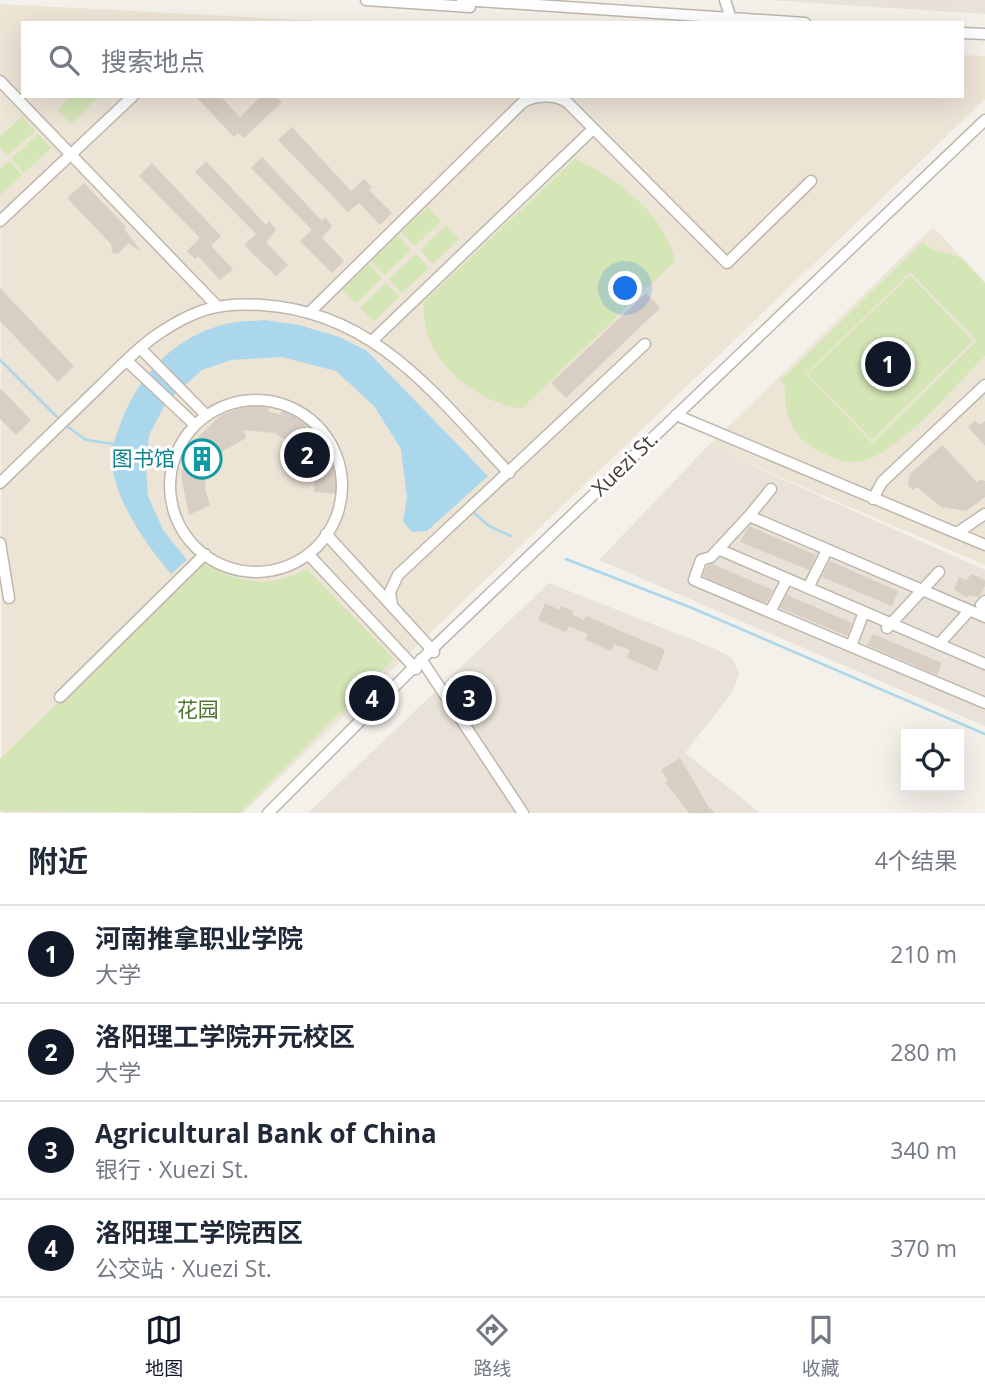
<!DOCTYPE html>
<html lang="zh">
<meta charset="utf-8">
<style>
body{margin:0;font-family:"Open Sans","Noto Sans SC",sans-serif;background:#f2f2f3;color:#1f2937}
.controls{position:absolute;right:21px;bottom:21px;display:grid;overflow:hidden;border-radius:0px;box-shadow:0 7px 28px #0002}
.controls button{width:63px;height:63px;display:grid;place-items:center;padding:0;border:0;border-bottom:2px solid #e0e1e3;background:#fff;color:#1f2937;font:35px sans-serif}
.you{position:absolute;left:626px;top:289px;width:24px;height:24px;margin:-18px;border:5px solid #fff;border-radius:50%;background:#1a73e8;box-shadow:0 0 0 10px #1a73e833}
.badge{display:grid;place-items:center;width:46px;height:46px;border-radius:50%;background:#111827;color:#fff;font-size:23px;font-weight:700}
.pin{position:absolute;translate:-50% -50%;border:4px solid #fff;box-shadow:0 2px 7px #0006}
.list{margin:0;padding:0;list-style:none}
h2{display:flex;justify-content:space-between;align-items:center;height:91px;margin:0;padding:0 28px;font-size:30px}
h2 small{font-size:23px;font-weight:400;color:#747a83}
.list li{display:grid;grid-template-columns:46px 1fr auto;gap:21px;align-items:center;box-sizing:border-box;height:98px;padding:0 28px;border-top:2px solid #e0e1e3}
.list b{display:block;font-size:26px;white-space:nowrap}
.list p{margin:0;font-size:23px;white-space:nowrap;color:#747a83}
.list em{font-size:23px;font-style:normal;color:#747a83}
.icon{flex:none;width:38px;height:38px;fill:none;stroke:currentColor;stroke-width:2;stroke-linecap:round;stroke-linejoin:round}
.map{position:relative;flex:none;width:985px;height:813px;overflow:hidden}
.search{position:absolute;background:#fff;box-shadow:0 7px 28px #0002;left:21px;right:21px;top:21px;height:77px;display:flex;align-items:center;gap:18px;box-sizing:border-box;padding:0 24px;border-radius:0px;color:#747a83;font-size:26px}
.sheet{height:483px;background:#fff}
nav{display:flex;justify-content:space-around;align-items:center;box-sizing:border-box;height:98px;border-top:2px solid #e0e1e3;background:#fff;font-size:19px;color:#747a83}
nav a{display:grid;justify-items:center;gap:4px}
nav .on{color:#111827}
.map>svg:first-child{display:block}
.residential{fill:#e8e2d8}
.education{fill:#ece4d5}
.green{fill:#d4e5b6;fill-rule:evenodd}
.water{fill:#abd7ec}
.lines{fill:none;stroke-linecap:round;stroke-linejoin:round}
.stream{stroke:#abd7ec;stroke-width:2.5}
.building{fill:#d8cec3}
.minor-casing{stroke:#bfb7ad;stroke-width:13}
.minor{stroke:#fff;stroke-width:10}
.labels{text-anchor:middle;stroke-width:6;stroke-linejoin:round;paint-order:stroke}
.culture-label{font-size:21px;fill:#0d838f;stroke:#fff;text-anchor:end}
.street-label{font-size:21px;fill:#484038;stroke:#fff}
.park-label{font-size:21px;fill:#50762f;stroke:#fff}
</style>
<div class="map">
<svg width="985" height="813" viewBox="0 0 985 813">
<rect width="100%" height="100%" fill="#f4f0ea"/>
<path class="residential" d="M767,0H985V14Z
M708,446L985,570V726L599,560Z
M549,583L718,650L733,659L739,674L733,691L685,753L760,813H308Z"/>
<path class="education" d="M0,4L358,23H23V96H962V55L985,56V99L243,813H2Z
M933,227L985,282V565L708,446Z"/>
<path class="green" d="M71,96L97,98L71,124L57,110Z
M22,116L35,131L8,155L0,147V137Z
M38,134L51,148L24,173L11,159Z
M575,159C616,177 665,214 675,261L521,409C472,400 419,357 424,302Z
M9,161L22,175L0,196V169Z
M428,207L441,221L415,246L401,232Z
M446,225L459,239L433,264L420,250Z
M398,236L411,250L385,275L371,261Z
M923,242C932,253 947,251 960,258C970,264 977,276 985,284V356C957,383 891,465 851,462C837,461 824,454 811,447C791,434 783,408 785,385L780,381ZM910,272L977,341L872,443L806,374Z
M416,254L429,268L402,293L389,279Z
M369,264L382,278L356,303L342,289Z
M910,275L973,341L872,440L808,374Z
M386,283L399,297L373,322L360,308Z
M203,563C242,584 266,589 307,569L394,659L240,813L0,811V759Z"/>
<path class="water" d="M264,320L299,325L339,337L367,351L488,476L427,531L412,532L403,522L407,497L401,449L374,406L336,371L282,357L231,360L202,370L167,401L149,435L146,469L148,496L163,530L187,560L171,574C145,543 109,494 112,451C112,445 116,437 118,431C134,381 170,339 222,325C235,321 250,322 264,320Z"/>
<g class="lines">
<path class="stream" d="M0,360L59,419
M64,424L86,440L114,444
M471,510L489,526L511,536
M566,559L692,608L985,734"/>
</g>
<path class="building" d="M195,96H220L240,117L261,96H275L282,102L244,138L238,133L234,137Z
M292,127L351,191L364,179L372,187L369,190L392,213L380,225L359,203L348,212L278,140Z
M262,157L322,221L325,217L332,226L322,238L344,261L332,273L300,241L312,230L251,168Z
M206,161L266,225L269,221L276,230L266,242L288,265L276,276L244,245L256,234L195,172Z
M152,163L221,236L211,246L233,269L220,280L198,256L195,259L187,251L200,238L139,176Z
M84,183L126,227L124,229L142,252L128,243L118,254L112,253L111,244L67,198Z
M0,288L74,366L58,382L0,321Z
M646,293L660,308L566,398L551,383Z
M0,388L31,420L16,435L0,419Z
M248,406H269L268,411L280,415L283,408L286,409L317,431L297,448L275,433L244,430L246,438L223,451L217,466L207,462L205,489L210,505L189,515L181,476L189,446L221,415Z
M975,420L980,425L985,421V446L968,427Z
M325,440L337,467L338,494L314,492L315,478H308L302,455Z
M942,445L977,482L980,480L985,481V497L966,511L941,507L917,487L913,490L908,485L910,474Z
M749,526L816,555L809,570L740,542Z
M830,561L898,591L892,606L822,577Z
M712,564L773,590L766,603L703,576L707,566Z
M972,574L985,580V586L979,597L969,595L967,598L954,589L959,577L966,580Z
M787,595L852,623L847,636L780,608Z
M545,603L559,610L561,606L573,611L572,614L584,620L586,616L665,650L657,671L627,658L630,650L614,644L611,651L586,640L588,634L569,626L566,632L538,620Z
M873,634L942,663L937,675L867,645Z
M680,758L708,806L715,813H689L665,782L668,780L661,770Z"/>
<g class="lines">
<g class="minor-casing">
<path id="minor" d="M366,0L470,7
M462,0L805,23
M725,0L732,22
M962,33L985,34
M0,81L216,305
M0,221L133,96
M311,311L522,103C534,95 556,94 568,103L727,263L811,181
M373,340L593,129
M140,348L205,414
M127,361L194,424
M170 486a86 86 0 1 1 172 0a86 86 0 1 1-172 0Z
M676,415L985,545
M0,483C33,451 66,419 99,387C118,369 137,348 158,334C195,309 219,302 262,305C376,312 436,396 509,473
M771,489L749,516L983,616
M873,499L882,482L985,385
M749,516L711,557L701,560L694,580L985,703
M957,533L985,514
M326,534L434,652
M0,543L9,598
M718,549L985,664
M309,555L416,669
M808,588L827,550
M985,601L981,605L985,617
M392,605L390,592L398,575L645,344
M770,612L787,579
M887,628L939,572
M939,644L969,611
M851,646L864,612
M421,659L523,813
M60,697L205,554
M268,813L432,649L985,120"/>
</g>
<use href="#minor" class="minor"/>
</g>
<defs>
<g id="building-ring" transform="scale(2.0125)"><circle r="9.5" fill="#fff" stroke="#0f9aa8" stroke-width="1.5"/><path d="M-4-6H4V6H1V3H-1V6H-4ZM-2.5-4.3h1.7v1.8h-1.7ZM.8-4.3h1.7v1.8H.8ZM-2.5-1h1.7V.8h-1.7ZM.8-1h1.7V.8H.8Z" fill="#0f9aa8"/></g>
</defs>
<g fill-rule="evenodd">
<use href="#building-ring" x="202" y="459"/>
</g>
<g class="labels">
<g class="culture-label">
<text x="175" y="466">图书馆</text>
</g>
<g class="street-label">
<text transform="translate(625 464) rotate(-44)" y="7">Xuezi St.</text>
</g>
<g class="park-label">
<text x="198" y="717">花园</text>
</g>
</g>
</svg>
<div class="controls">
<button><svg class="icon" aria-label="locate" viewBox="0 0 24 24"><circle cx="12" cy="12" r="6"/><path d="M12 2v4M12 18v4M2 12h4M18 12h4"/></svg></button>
</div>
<div class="you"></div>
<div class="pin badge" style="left:888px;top:364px">1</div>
<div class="pin badge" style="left:307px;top:455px">2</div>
<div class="pin badge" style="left:469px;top:698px">3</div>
<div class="pin badge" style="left:372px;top:698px">4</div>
<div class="search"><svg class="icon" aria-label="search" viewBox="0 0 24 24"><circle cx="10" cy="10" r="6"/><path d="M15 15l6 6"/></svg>搜索地点</div>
</div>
<section class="sheet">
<h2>附近<small>4个结果</small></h2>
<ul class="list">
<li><span class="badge">1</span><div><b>河南推拿职业学院</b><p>大学</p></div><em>210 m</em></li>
<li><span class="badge">2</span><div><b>洛阳理工学院开元校区</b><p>大学</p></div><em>280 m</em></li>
<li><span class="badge">3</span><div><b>Agricultural Bank of China</b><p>银行 · Xuezi St.</p></div><em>340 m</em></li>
<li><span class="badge">4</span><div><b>洛阳理工学院西区</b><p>公交站 · Xuezi St.</p></div><em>370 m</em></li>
</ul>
</section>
<nav>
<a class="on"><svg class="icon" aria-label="map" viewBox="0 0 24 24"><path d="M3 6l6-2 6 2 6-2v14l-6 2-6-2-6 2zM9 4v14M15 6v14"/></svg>地图</a>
<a><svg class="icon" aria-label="directions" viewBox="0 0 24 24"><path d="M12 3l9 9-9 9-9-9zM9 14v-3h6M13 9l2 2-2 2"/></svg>路线</a>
<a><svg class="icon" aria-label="saved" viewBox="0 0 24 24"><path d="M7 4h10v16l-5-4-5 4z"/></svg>收藏</a>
</nav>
